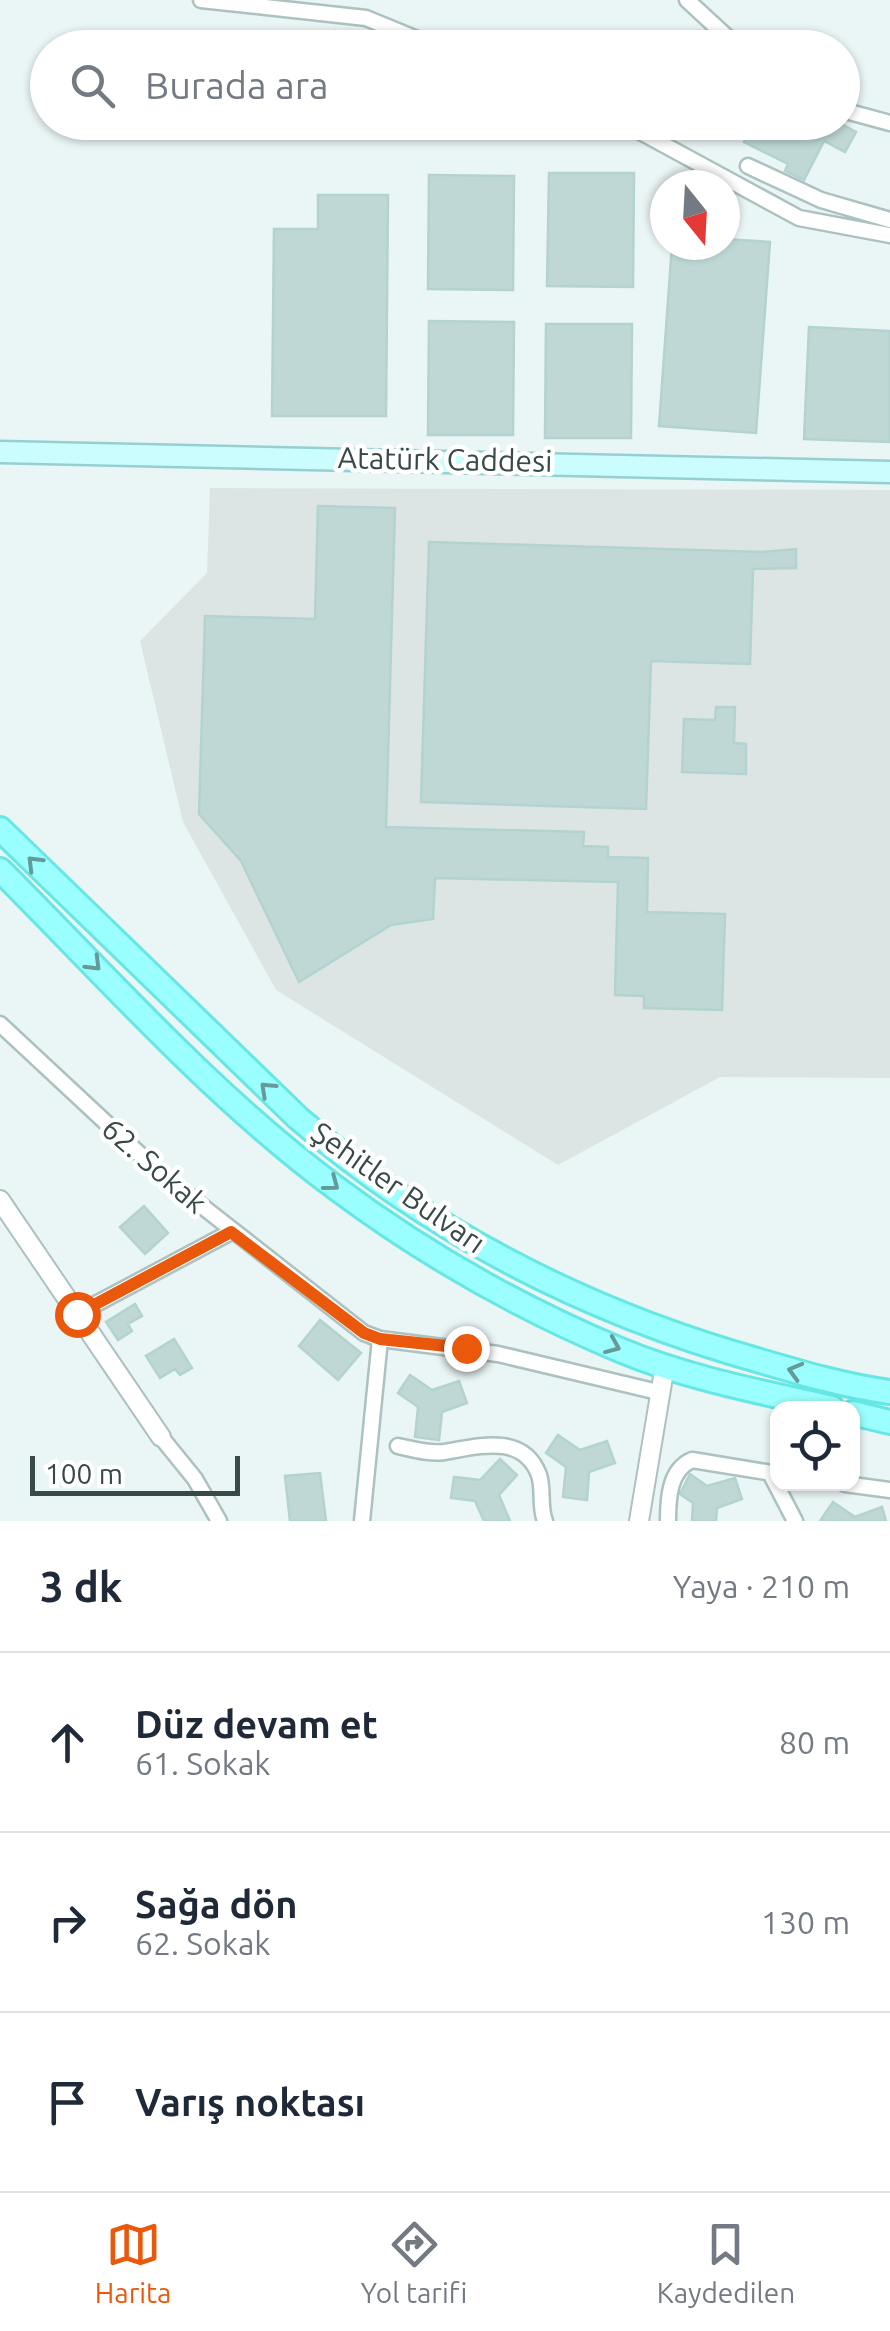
<!DOCTYPE html>
<html lang="tr">
<meta charset="utf-8">
<style>
body{margin:0;font-family:Ubuntu,sans-serif;background:#f6f6f7;color:#1f2937}
.controls{position:absolute;right:30px;bottom:30px;display:grid;overflow:hidden;border-radius:20px;box-shadow:0 2px 8px #0004}
.controls button{width:90px;height:90px;display:grid;place-items:center;padding:0;border:0;border-bottom:2px solid #e0e1e3;background:#fff;color:#1f2937;font:50px sans-serif}
.compass{position:absolute;left:650px;top:170px;width:90px;height:90px;border-radius:50%;background:#fff;box-shadow:0 2px 8px #0004;rotate:162deg}
.scale{position:absolute;left:30px;bottom:25px;width:210px;box-sizing:border-box;padding-left:10px;border:5px solid #384a48;border-top:0;font-size:28px;line-height:35px;white-space:nowrap;color:#384a48;-webkit-text-stroke:8px #fff;paint-order:stroke}
.stop{position:absolute;width:30px;height:30px;margin:-22px;border:8px solid #ea580c;border-radius:50%;background:#fff}
.stop.end{background:#ea580c;border-color:#fff;box-shadow:0 2px 10px #0008}
.list{margin:0;padding:0;list-style:none}
h2{display:flex;justify-content:space-between;align-items:center;height:130px;margin:0;padding:0 40px;font-size:42px}
h2 small{font-size:32px;font-weight:400;color:#747a83}
.list li{display:grid;grid-template-columns:65px 1fr auto;gap:30px;align-items:center;box-sizing:border-box;height:180px;padding:0 40px;border-top:2px solid #e0e1e3}
.list b{display:block;font-size:38px;white-space:nowrap}
.list p{margin:0;font-size:32px;white-space:nowrap;color:#747a83}
.list em{font-size:32px;font-style:normal;color:#747a83}
.icon{flex:none;width:55px;height:55px;fill:none;stroke:currentColor;stroke-width:2;stroke-linecap:round;stroke-linejoin:round}
.map{position:relative;flex:none;width:890px;height:1521px;overflow:hidden}
.search{position:absolute;background:#fff;box-shadow:0 2px 8px #0004;left:30px;right:30px;top:30px;height:110px;display:flex;align-items:center;gap:25px;box-sizing:border-box;padding:0 35px;border-radius:55px;color:#747a83;font-size:38px}
.sheet{height:670px;background:#fff}
nav{display:flex;justify-content:space-around;align-items:center;box-sizing:border-box;height:140px;border-top:2px solid #e0e1e3;background:#fff;font-size:28px;color:#747a83}
nav a{display:grid;justify-items:center;gap:5px}
nav .on{color:#ea580c}
.map>svg:first-child{display:block}
.industrial{fill:#dce5e4}
.building{fill:#bfd8d5;stroke:#b2d3cf;stroke-width:2.5}
.lines{fill:none;stroke-linecap:round;stroke-linejoin:round}
.minor-casing{stroke:#acc2c0;stroke-width:19}
.tertiary-casing{stroke:#acc2c0;stroke-width:22}
.secondary-casing{stroke:#95d0d0;stroke-width:25}
.primary-casing{stroke:#67e7e4;stroke-width:28}
.minor{stroke:#fff;stroke-width:14}
.tertiary{stroke:#fff;stroke-width:18}
.secondary{stroke:#cbfdff;stroke-width:20}
.primary{stroke:#9afffe;stroke-width:22}
.oneway{stroke:#649b9a}
.route{stroke:#ea580c;stroke-width:12}
.labels{text-anchor:middle;stroke-width:9;stroke-linejoin:round;paint-order:stroke}
.street-label{font-size:30px;fill:#384a48;stroke:#fff}
</style>
<div class="map">
<svg width="890" height="1521" viewBox="0 0 890 1521">
<rect width="100%" height="100%" fill="#eaf5f5"/>
<path class="industrial" d="M210,488L890,490V1078L720,1077L558,1165L276,990L183,822L140,641L207,573Z"/>
<path class="building" d="M754,122H838L856,132L845,152L824,141L804,180L785,171L788,164L744,142Z
M549,173H634L633,287L547,286Z
M429,175L514,176L513,290L428,289Z
M318,195H388L386,416H272L274,229H318Z
M725,239L770,242L756,433L659,426L672,245H725Z
M429,321L514,322L513,435H428Z
M546,324H632L631,438H545Z
M809,327L890,331V442L804,439Z
M318,506L395,508L386,827L584,832L583,846L608,847V857L648,858L647,912L725,914L722,1010L644,1008V996L615,995L618,882L435,878L433,919L391,925L299,982L241,861L199,814L205,616L315,619Z
M429,542L762,552L796,549V568L753,569L750,664L651,661L646,809L421,802Z
M716,707H735L734,743L746,744V774L682,772L684,719L715,720Z
M144,1206L168,1233L145,1254L120,1227Z
M135,1304L142,1316L128,1324L132,1331L118,1340L106,1322Z
M320,1320L361,1353L338,1380L299,1346Z
M174,1339L192,1368L180,1375L175,1369L160,1378L146,1356Z
M410,1375L432,1390L459,1381L467,1403L442,1412L439,1440L415,1437L418,1407L398,1393Z
M558,1435L580,1450L607,1441L615,1463L589,1472L587,1500L563,1497L566,1467L546,1453Z
M500,1459L517,1475L499,1495L510,1521H484L475,1501L451,1498L454,1477L480,1480Z
M320,1473L326,1521H290L285,1476Z
M690,1474L707,1486L735,1478L742,1499L717,1508L716,1521H692L693,1503L680,1494Z
M833,1502L855,1517L882,1507L886,1521H820Z"/>
<g class="lines">
<g class="minor-casing">
<path id="minor" d="M201,0L366,18L439,48
M687,0L739,48
M842,110L890,123
M622,122L799,218L890,235
M748,166L821,200L890,220
M0,1024L161,1174L364,1333L380,1339L498,1354L658,1392
M77,1314L231,1232
M161,1437L195,1479L219,1521
M398,1446C412,1449 429,1454 444,1452C476,1447 523,1432 539,1475C544,1490 539,1506 545,1521
M770,1473L795,1521
M845,1484L890,1490
M362,1521L380,1339
M668,1521C668,1499 669,1470 692,1460L778,1474"/>
</g>
<g class="tertiary-casing">
<path id="tertiary" d="M0,1200L161,1437
M639,1521L665,1365"/>
</g>
<g class="secondary-casing">
<path id="secondary" d="M0,452L890,472"/>
</g>
<g class="primary-casing">
<path id="primary" d="M0,829L298,1118C433,1234 587,1312 757,1360C801,1373 845,1386 890,1392
M0,870C108,978 213,1097 336,1188C423,1253 520,1308 620,1350C687,1378 761,1392 832,1408
M852,1413L890,1422"/>
</g>
<use href="#minor" class="minor"/>
<use href="#tertiary" class="tertiary"/>
<use href="#secondary" class="secondary"/>
<use href="#primary" class="primary"/>
</g>
<defs><path id="oneway-chevron" d="M-2-3.5L2.5 0L-2 3.5" fill="none" stroke-width="1.6" stroke-linecap="round" stroke-linejoin="round" transform="scale(2.5)"/></defs>
<g class="oneway">
<use href="#oneway-chevron" transform="translate(34 863) rotate(-135)"/>
<use href="#oneway-chevron" transform="translate(94 964) rotate(45)"/>
<use href="#oneway-chevron" transform="translate(267 1089) rotate(-137)"/>
<use href="#oneway-chevron" transform="translate(332 1184) rotate(37)"/>
<use href="#oneway-chevron" transform="translate(613 1346) rotate(23)"/>
<use href="#oneway-chevron" transform="translate(795 1371) rotate(-164)"/>
</g>
<g class="lines">
<path class="route" d="M77,1314L231,1232L364,1333L380,1339L466,1348"/>
</g>
<g class="labels">
<g class="street-label">
<text transform="translate(445 460) rotate(1)" y="10">Atatürk Caddesi</text>
<text transform="translate(154 1166) rotate(41)" y="10">62. Sokak</text>
<text transform="translate(398 1188) rotate(35)" y="10">Şehitler Bulvarı</text>
</g>
</g>
</svg>
<div class="controls">
<button><svg class="icon" aria-label="locate" viewBox="0 0 24 24"><circle cx="12" cy="12" r="6"/><path d="M12 2v4M12 18v4M2 12h4M18 12h4"/></svg></button>
</div>
<svg class="compass" viewBox="-18 -18 36 36"><path d="M0-13l5 13h-10z" fill="#e53935"/><path d="M0 13l5-13h-10z" fill="#747a83"/></svg>
<div class="scale">100 m</div>
<div class="stop" style="left:77px;top:1314px"></div>
<div class="stop end" style="left:466px;top:1348px"></div>
<div class="search"><svg class="icon" aria-label="search" viewBox="0 0 24 24"><circle cx="10" cy="10" r="6"/><path d="M15 15l6 6"/></svg>Burada ara</div>
</div>
<section class="sheet">
<h2>3 dk<small>Yaya · 210 m</small></h2>
<ul class="list">
<li><svg class="icon" aria-label="ahead" viewBox="0 0 24 24"><path d="M12 20V5M6 11l6-6 6 6"/></svg><div><b>Düz devam et</b><p>61. Sokak</p></div><em>80 m</em></li>
<li><svg class="icon" aria-label="right" viewBox="0 0 24 24"><path d="M7 20v-9h11M14 6l5 5-5 5"/></svg><div><b>Sağa dön</b><p>62. Sokak</p></div><em>130 m</em></li>
<li><svg class="icon" aria-label="arrive" viewBox="0 0 24 24"><path d="M6 21V4h12l-3 4 3 4H6"/></svg><div><b>Varış noktası</b></div></li>
</ul>
</section>
<nav>
<a class="on"><svg class="icon" aria-label="map" viewBox="0 0 24 24"><path d="M3 6l6-2 6 2 6-2v14l-6 2-6-2-6 2zM9 4v14M15 6v14"/></svg>Harita</a>
<a><svg class="icon" aria-label="directions" viewBox="0 0 24 24"><path d="M12 3l9 9-9 9-9-9zM9 14v-3h6M13 9l2 2-2 2"/></svg>Yol tarifi</a>
<a><svg class="icon" aria-label="saved" viewBox="0 0 24 24"><path d="M7 4h10v16l-5-4-5 4z"/></svg>Kaydedilen</a>
</nav>
